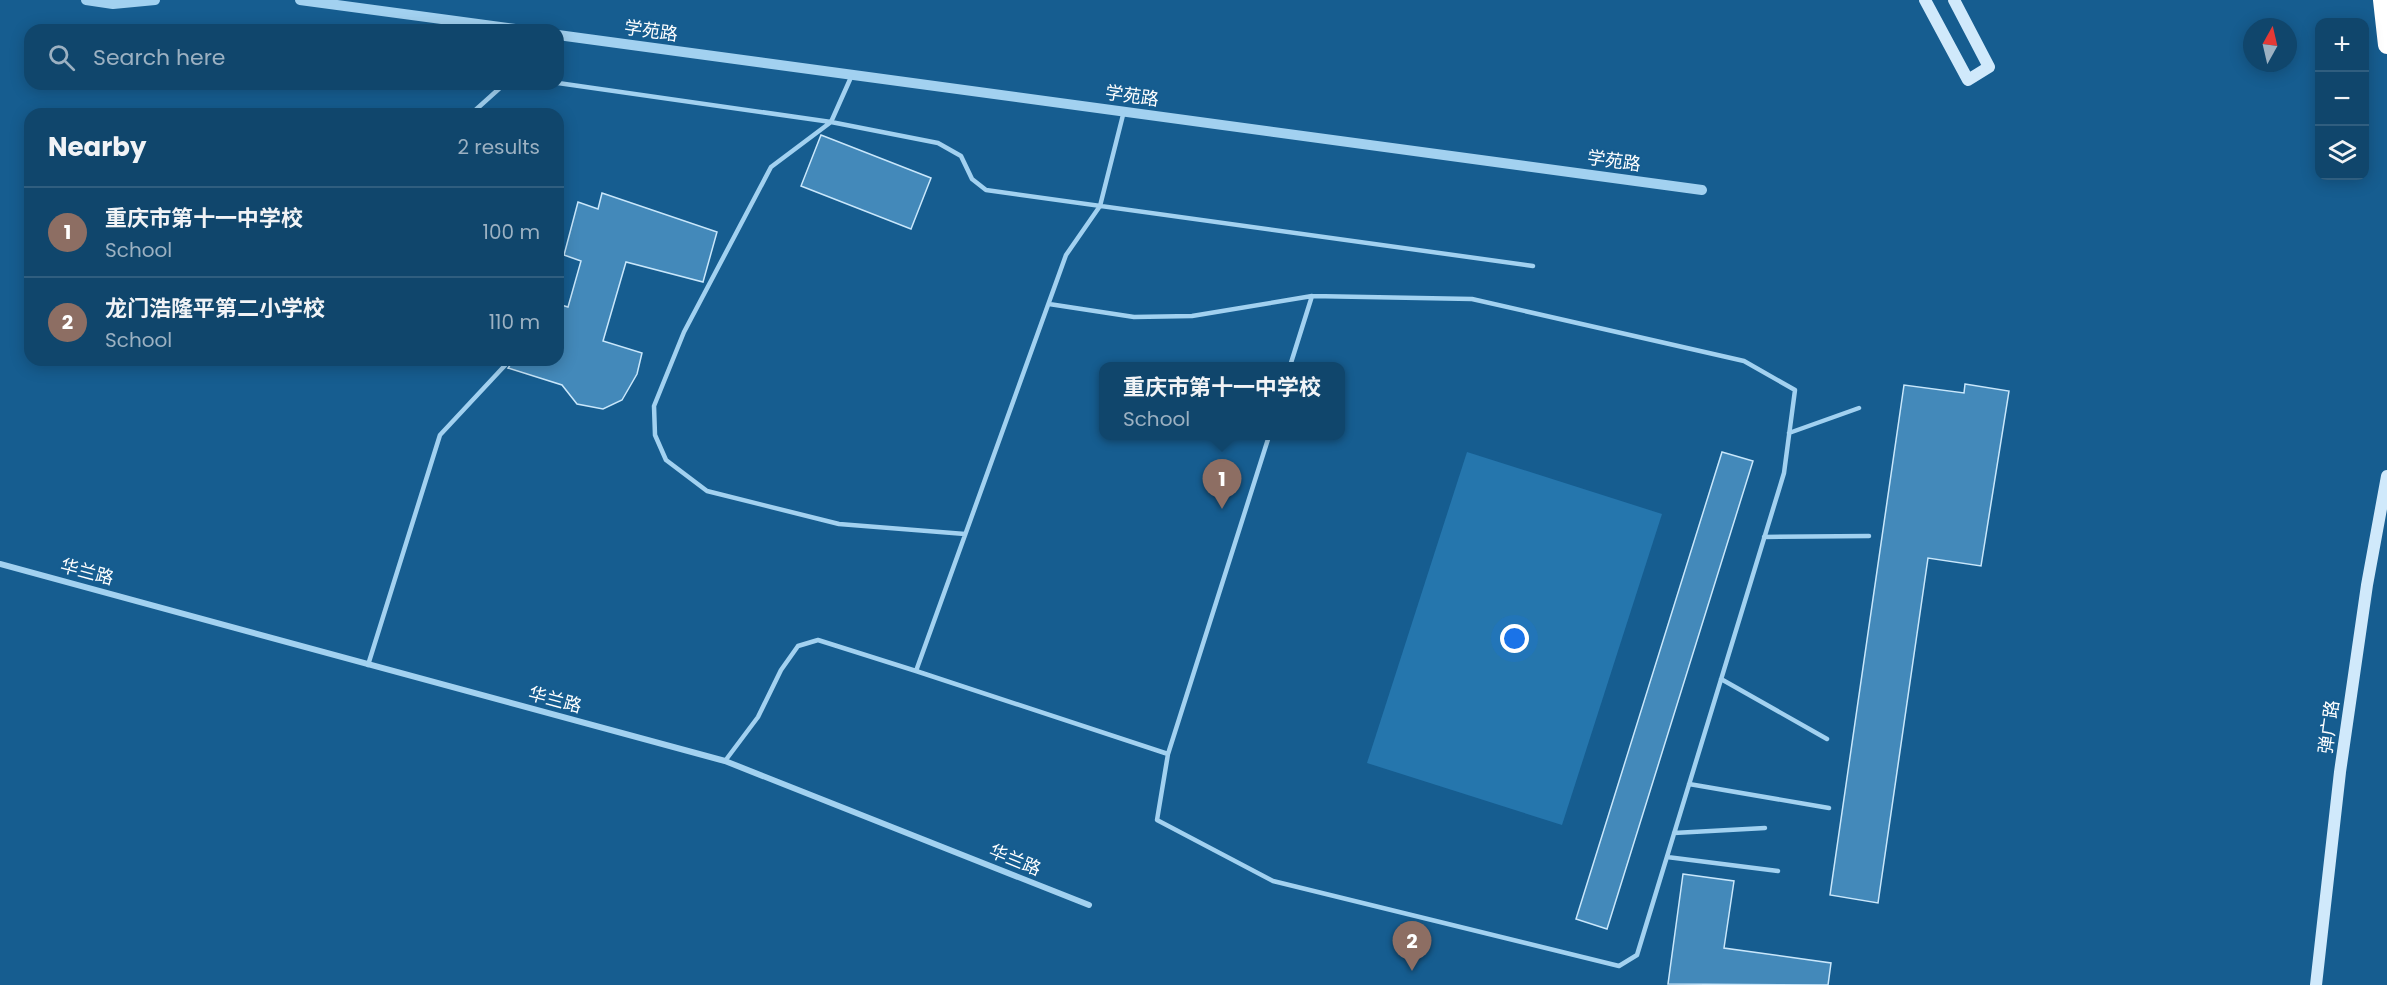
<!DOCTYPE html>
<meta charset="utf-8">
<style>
body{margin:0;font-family:Poppins,"Noto Sans SC",sans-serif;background:#194d72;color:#f1f3f6}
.controls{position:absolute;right:18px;top:18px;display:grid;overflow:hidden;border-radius:12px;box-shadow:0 3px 15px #0003}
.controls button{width:54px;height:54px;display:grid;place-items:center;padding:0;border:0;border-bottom:2px solid #305e7f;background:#10466c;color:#f1f3f6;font:30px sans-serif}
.compass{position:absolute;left:2243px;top:18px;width:54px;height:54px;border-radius:50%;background:#10466c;box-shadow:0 3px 15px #0003;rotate:8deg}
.you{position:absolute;left:1515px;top:639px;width:21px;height:21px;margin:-15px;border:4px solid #fff;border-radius:50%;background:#1a73e8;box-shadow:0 0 0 9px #1a73e833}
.badge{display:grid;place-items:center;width:39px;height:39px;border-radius:50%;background:#ffba62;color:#fff;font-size:20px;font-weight:700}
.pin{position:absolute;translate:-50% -50px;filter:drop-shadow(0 2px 3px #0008)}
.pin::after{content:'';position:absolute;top:32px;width:21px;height:18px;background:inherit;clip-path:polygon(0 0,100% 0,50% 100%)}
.popup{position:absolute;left:1099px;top:362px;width:246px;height:78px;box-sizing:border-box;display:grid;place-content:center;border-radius:12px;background:#10466c;filter:drop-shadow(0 2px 4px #0005);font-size:20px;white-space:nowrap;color:#9cb1c2}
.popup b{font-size:22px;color:#f1f3f6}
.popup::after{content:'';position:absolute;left:50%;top:100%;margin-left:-12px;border:12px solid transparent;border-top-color:#10466c}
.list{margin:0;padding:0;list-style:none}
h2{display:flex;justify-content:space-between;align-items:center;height:78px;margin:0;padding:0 24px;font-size:26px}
h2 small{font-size:20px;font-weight:400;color:#9cb1c2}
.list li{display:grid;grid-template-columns:39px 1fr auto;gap:18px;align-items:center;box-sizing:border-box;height:90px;padding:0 24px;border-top:2px solid #305e7f}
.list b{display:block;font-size:22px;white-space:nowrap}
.list p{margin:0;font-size:20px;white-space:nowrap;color:#9cb1c2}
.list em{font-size:20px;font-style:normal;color:#9cb1c2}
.icon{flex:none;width:33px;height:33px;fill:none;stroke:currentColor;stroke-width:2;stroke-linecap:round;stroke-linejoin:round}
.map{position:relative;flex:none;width:2387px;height:985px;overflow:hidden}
.search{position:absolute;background:#10466c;box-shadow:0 3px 15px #0003;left:24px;top:24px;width:540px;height:66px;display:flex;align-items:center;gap:15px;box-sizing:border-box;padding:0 21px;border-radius:18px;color:#9cb1c2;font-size:22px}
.panel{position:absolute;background:#10466c;box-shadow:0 3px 15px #0003;left:24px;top:108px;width:540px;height:258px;border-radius:18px}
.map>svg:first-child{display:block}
.pitch{fill:#2576ad}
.building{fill:#4389ba;stroke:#c9e7fb;stroke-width:1.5}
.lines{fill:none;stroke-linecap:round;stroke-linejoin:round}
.service{stroke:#a2d1f0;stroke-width:4.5}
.minor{stroke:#a2d1f0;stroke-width:6}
.tertiary{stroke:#a2d1f0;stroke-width:10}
.secondary{stroke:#d0e9fb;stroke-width:12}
.motorway{stroke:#fff;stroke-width:18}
.labels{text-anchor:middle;stroke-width:4.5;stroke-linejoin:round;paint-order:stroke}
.street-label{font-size:18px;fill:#fff;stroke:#165d90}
</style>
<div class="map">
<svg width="2387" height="985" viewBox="0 0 2387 985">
<rect width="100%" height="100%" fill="#165d90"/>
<path class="pitch" d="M1467,452L1662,514L1562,825L1367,763Z"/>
<path class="building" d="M821,135L931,178L911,229L801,186Z
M602,193L717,232L703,282L626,262L603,341L642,353L637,374L622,400L603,409L577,404L562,385L508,368L514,360H558V304L568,307L581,261L564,255L578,202L598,209Z
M1965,384L2009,391L1981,566L1928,558L1878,903L1830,895L1904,385L1964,393Z
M1722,452L1753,461L1607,929L1576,919Z
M1683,874L1734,881L1724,948L1831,963L1828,985L1668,984Z"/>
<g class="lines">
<path class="service" d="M558,83L831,122L852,75
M471,114L501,87L515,84
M1049,304L1134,317L1192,316L1312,296L1290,366
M1789,433L1859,408
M965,534L839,524L707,491L666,460L655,435L654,406L684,332L771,167L831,122L938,143L961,156L972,179L986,190L1533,266
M1764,537L1869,536
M368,665L440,435L510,360
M916,671L1168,754L1269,436
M1721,679L1827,739
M1168,754L1157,820L1273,881L1619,966L1637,955L1784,473L1795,390L1744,361L1472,299L1312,296
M725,761L758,717L781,670L798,646L818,640L916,671L1066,255L1100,206L1124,111
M1689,784L1829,808
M1674,833L1765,828
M1667,857L1778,871"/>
<path class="minor" d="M0,564L725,761L1089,905"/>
<path class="tertiary" d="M86,0L113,4L155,0
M300,0L523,30
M558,35L1702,190"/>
<path class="secondary" d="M1925,0L1968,80L1989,67L1954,0
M2316,985L2340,772L2367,585L2387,476"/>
<path class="motorway" d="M2382,0L2387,45"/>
</g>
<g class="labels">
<g class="street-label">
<text transform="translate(651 31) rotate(8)" y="6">学苑路</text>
<text transform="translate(1132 96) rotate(8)" y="6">学苑路</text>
<text transform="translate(1614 161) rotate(8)" y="6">学苑路</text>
<text transform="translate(87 572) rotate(15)" y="6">华兰路</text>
<text transform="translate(555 700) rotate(15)" y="6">华兰路</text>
<text transform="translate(2329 727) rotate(-82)" y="6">弹广路</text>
<text transform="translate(1015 860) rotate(22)" y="6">华兰路</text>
</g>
</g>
</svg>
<div class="controls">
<button>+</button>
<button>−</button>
<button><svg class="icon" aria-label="layers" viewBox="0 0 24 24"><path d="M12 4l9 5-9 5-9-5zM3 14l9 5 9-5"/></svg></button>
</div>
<svg class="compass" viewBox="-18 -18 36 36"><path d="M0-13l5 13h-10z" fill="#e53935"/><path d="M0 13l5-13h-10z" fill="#9cb1c2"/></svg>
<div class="you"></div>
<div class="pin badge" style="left:1222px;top:509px;background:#8d6e63">1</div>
<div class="popup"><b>重庆市第十一中学校</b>School</div>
<div class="pin badge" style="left:1412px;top:971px;background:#8d6e63">2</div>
<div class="search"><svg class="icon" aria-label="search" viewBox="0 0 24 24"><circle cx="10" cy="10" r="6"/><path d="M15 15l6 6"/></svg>Search here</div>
<section class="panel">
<h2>Nearby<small>2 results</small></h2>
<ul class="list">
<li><span class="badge" style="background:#8d6e63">1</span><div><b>重庆市第十一中学校</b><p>School</p></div><em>100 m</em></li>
<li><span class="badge" style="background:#8d6e63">2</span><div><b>龙门浩隆平第二小学校</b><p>School</p></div><em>110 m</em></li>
</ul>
</section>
</div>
